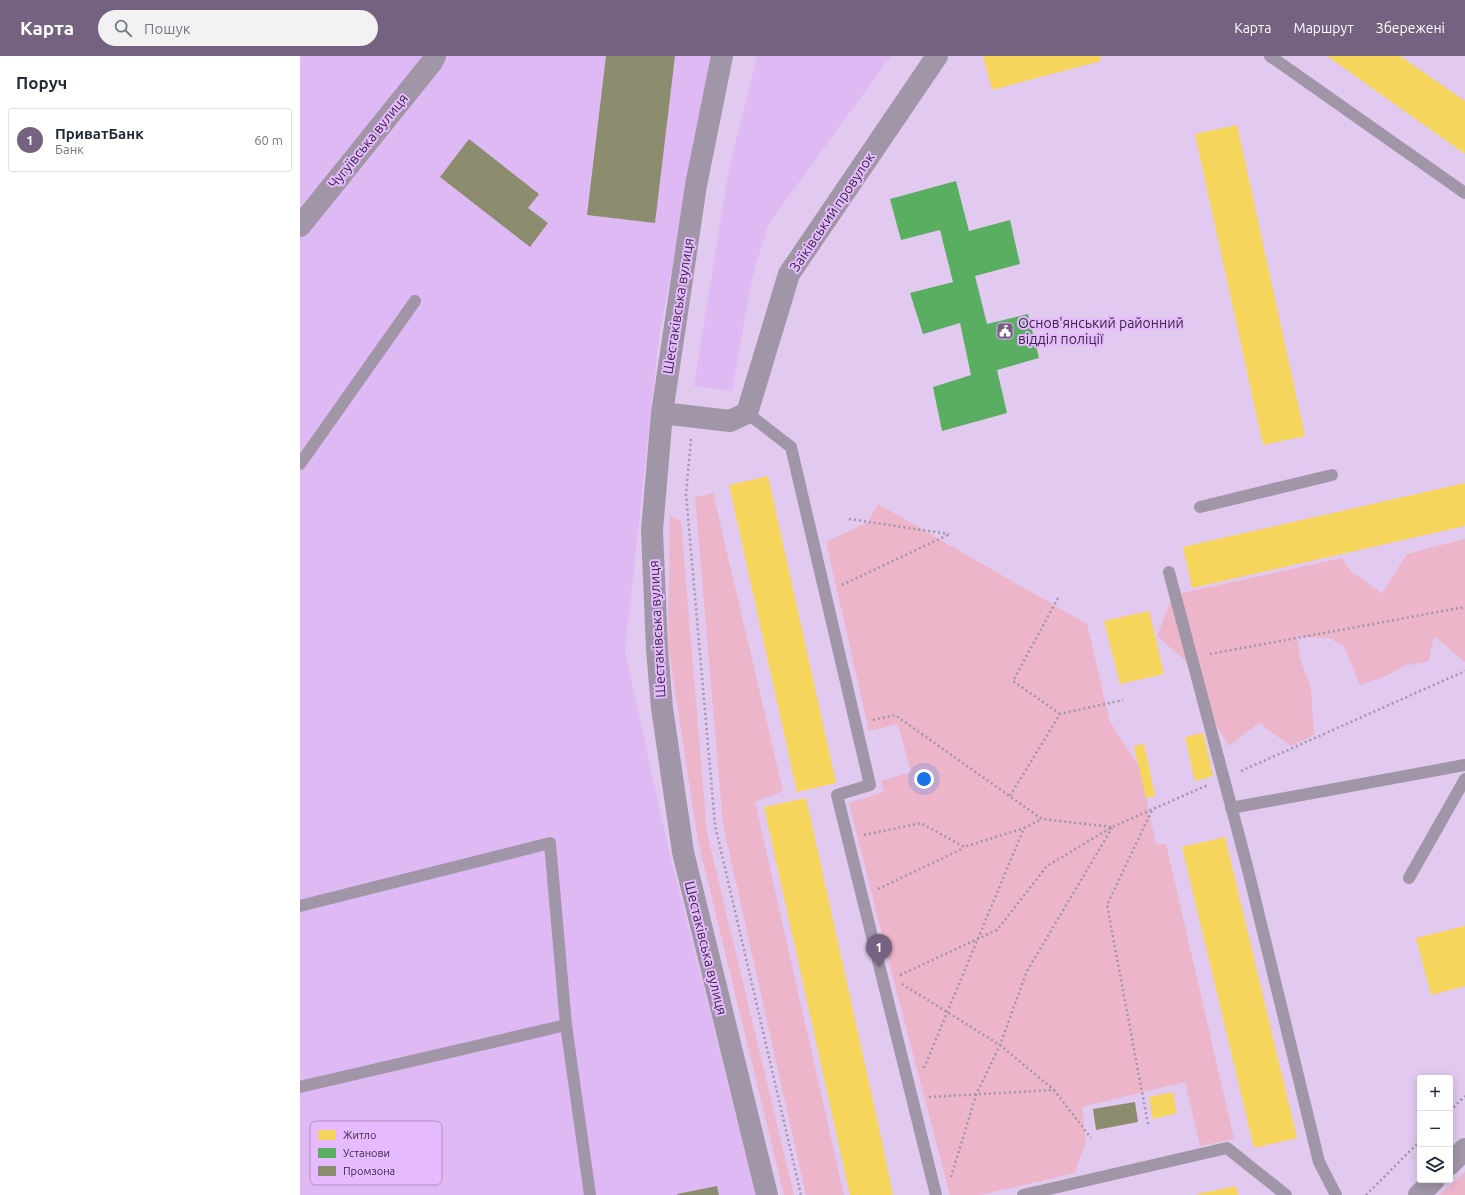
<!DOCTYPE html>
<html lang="uk">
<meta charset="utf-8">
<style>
body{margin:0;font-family:Ubuntu,sans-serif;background:#f2f2f3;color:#1f2937}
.controls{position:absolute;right:12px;bottom:12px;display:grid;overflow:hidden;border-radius:4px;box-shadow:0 2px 10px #0003}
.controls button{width:36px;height:36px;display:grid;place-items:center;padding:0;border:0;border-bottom:1px solid #e0e1e3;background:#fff;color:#1f2937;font:20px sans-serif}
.you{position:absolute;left:624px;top:723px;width:14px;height:14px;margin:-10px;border:3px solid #fff;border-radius:50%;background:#1a73e8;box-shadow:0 0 0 6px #1a73e833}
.badge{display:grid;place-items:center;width:26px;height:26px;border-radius:50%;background:#756180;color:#fff;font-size:13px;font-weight:700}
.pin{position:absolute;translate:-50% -33px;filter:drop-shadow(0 1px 2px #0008)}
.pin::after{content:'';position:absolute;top:21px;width:14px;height:12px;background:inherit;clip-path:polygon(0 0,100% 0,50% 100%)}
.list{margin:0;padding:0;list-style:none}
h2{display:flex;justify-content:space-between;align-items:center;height:52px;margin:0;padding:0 16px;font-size:17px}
h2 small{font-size:13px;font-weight:400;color:#747a83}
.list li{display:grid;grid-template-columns:26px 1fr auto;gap:12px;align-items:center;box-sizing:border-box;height:64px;margin:0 8px 8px;padding:0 8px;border:1px solid #e0e1e3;border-radius:4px}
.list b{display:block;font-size:15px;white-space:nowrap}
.list p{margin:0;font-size:13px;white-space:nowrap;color:#747a83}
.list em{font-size:13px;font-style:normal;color:#747a83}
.icon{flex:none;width:22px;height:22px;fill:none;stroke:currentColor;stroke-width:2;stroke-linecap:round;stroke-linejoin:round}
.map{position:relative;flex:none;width:1165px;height:1139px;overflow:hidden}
header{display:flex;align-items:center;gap:24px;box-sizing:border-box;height:56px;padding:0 20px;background:#756180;color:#fff}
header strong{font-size:19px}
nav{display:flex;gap:22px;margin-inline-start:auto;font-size:14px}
.search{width:280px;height:36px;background:#f2f2f3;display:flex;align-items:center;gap:10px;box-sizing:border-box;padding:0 14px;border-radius:22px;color:#747a83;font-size:15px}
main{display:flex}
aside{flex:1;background:#fff}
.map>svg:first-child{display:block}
.built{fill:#dfb9f3}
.green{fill:#edb5ca}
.homes{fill:#f6d55c}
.public{fill:#5aae61}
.industry{fill:#8c8c6e}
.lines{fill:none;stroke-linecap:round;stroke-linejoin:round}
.path{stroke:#a196a7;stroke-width:2.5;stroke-dasharray:2 3;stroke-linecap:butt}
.service{stroke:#a196a8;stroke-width:12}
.minor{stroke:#a196a8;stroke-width:22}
.tertiary{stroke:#a196a8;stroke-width:22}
.labels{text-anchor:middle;stroke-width:4;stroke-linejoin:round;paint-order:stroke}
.street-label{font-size:14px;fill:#3b2944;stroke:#e6bafe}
.poi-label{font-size:14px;fill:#3b2944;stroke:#e6bafe;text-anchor:start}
.key{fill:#e6bafe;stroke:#b38ec6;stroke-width:1}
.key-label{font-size:11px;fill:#3b2944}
</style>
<header>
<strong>Карта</strong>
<div class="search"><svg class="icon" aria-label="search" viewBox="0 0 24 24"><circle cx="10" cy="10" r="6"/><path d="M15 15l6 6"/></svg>Пошук</div>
<nav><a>Карта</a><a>Маршрут</a><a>Збережені</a></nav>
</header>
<main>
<aside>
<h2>Поруч<small></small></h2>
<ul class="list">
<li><span class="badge">1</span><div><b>ПриватБанк</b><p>Банк</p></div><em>60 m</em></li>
</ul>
</aside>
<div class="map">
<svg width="1165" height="1139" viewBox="0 0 1165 1139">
<rect width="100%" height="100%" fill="#e2c9ef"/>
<path class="built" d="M0,0H412L359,281L325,595L367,787L456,1139H0Z
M457,0H591L469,167L452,222L432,335L394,330L428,118Z"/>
<path class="green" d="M413,437L483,735L455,746L544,1139H506L423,769L395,441Z
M578,448L787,568L810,666L840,712L856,789L866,788L934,1083L900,1090L885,1026L782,1051L786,1085L775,1117L680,1139H650L593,922L549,747L584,736L581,725L611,716L598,668L569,675L526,486L568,466Z
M370,460L381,465L407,777L494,1139H484L398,785L368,589Z
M1165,483V606L1134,580L1129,605L1104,610L1088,619L1060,629L1044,590L1029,582L997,581L1000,602L1011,633L1014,679L991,690L959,667L929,690L913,664L888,607L857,580L873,539L1041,502L1052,516L1082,537L1107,498Z
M1165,1116V1139H1139Z"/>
<path class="homes" d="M683,0H800L801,5L692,34Z
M1027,0H1100L1165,45V98Z
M937,69L1005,380L963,389L895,78Z
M468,420L536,727L497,736L429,429Z
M1165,427V470L892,532L883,491Z
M849,555L864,618L820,628L804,565Z
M903,677L913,720L895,725L885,681Z
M844,688L855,740L846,742L834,690Z
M506,742L578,1067L593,1139H550L464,751Z
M925,781L997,1082L954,1092L882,791Z
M1165,870V930L1131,939L1116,882Z
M873,1036L877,1057L853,1063L849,1041Z
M936,1130L938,1139H897V1138Z"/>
<path class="public" d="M656,125L669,175L710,164L720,208L675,220L687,268L728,258L739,302L697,314L707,357L642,375L633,331L671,319L660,267L623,278L610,237L653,226L640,174L601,184L590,143Z"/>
<path class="industry" d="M306,0H375L355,167L287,159Z
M169,83L239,138L228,152L248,167L230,191L140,121Z
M835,1046L838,1066L796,1074L793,1053Z
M417,1130L419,1139H378L377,1138Z"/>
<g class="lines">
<path class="path" d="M391,383L386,438L415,769L501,1139
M549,463L649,478
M542,529L650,478
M758,542L713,625L760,658
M910,598L1165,551
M573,664L595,659L742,763L812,771
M941,715L1165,615
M710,740L760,658L823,644
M564,779L621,767L664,791L724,772
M578,833L664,792
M600,919L697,874L747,810L812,771L908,729
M602,928L700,989L754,1034
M624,1012L724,772L742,763
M629,1041L754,1034L791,1082
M1150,1055L1165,1040
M848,1068L807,849L853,752
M651,1121L676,1039L700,989L727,915L812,772
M1066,1139L1120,1085"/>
<path class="service" d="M970,0L1165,137
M447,357L491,391L570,729L537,739L636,1139
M0,408L115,245
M900,451L1032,419
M869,516L947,810L1019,1106L1036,1139
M931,752L1165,709
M1109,822L1165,723
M0,850L250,787L266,969L290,1139
M0,1031L266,969
M723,1139L927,1092L986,1139"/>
<path class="minor" d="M422,0L396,129L362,357L352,474L357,593L362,652L383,796L467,1139
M362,357L430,365L447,357L489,218L637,0
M1150,1108L1165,1093
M1119,1139L1134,1124"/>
<path class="tertiary" d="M0,170L132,6L135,0"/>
</g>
<defs>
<g id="civic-square" transform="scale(0.9)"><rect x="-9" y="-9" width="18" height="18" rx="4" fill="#756180" stroke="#e6bafe"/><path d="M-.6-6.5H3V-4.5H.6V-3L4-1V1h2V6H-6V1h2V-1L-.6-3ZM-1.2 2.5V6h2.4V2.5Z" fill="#fff"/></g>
</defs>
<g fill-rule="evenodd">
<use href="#civic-square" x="705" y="275"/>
</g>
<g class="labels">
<g class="street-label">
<text transform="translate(68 85) rotate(-51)" y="5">Чугуївська вулиця</text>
<text transform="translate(532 156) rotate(-56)" y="5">Заїківський провулок</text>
<text transform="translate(378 250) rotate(-81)" y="5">Шестаківська вулиця</text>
<text transform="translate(357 573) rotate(-93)" y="5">Шестаківська вулиця</text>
<text transform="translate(406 892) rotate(76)" y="5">Шестаківська вулиця</text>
</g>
<g class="poi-label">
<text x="718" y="272">Основ'янський районний<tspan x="718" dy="16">відділ поліції</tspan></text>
</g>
</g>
<rect x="10" y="1065" width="132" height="64" rx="6" class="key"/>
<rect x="18" y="1074" width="18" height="10" fill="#f6d55c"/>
<rect x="18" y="1092" width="18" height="10" fill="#5aae61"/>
<rect x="18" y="1110" width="18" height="10" fill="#8c8c6e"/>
<g class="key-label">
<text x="43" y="1083">Житло</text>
<text x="43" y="1101">Установи</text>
<text x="43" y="1119">Промзона</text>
</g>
</svg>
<div class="controls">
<button>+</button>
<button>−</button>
<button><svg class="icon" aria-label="layers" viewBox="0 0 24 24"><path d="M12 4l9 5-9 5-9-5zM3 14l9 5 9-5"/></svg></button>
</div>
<div class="you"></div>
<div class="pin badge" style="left:579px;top:911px">1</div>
</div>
</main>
